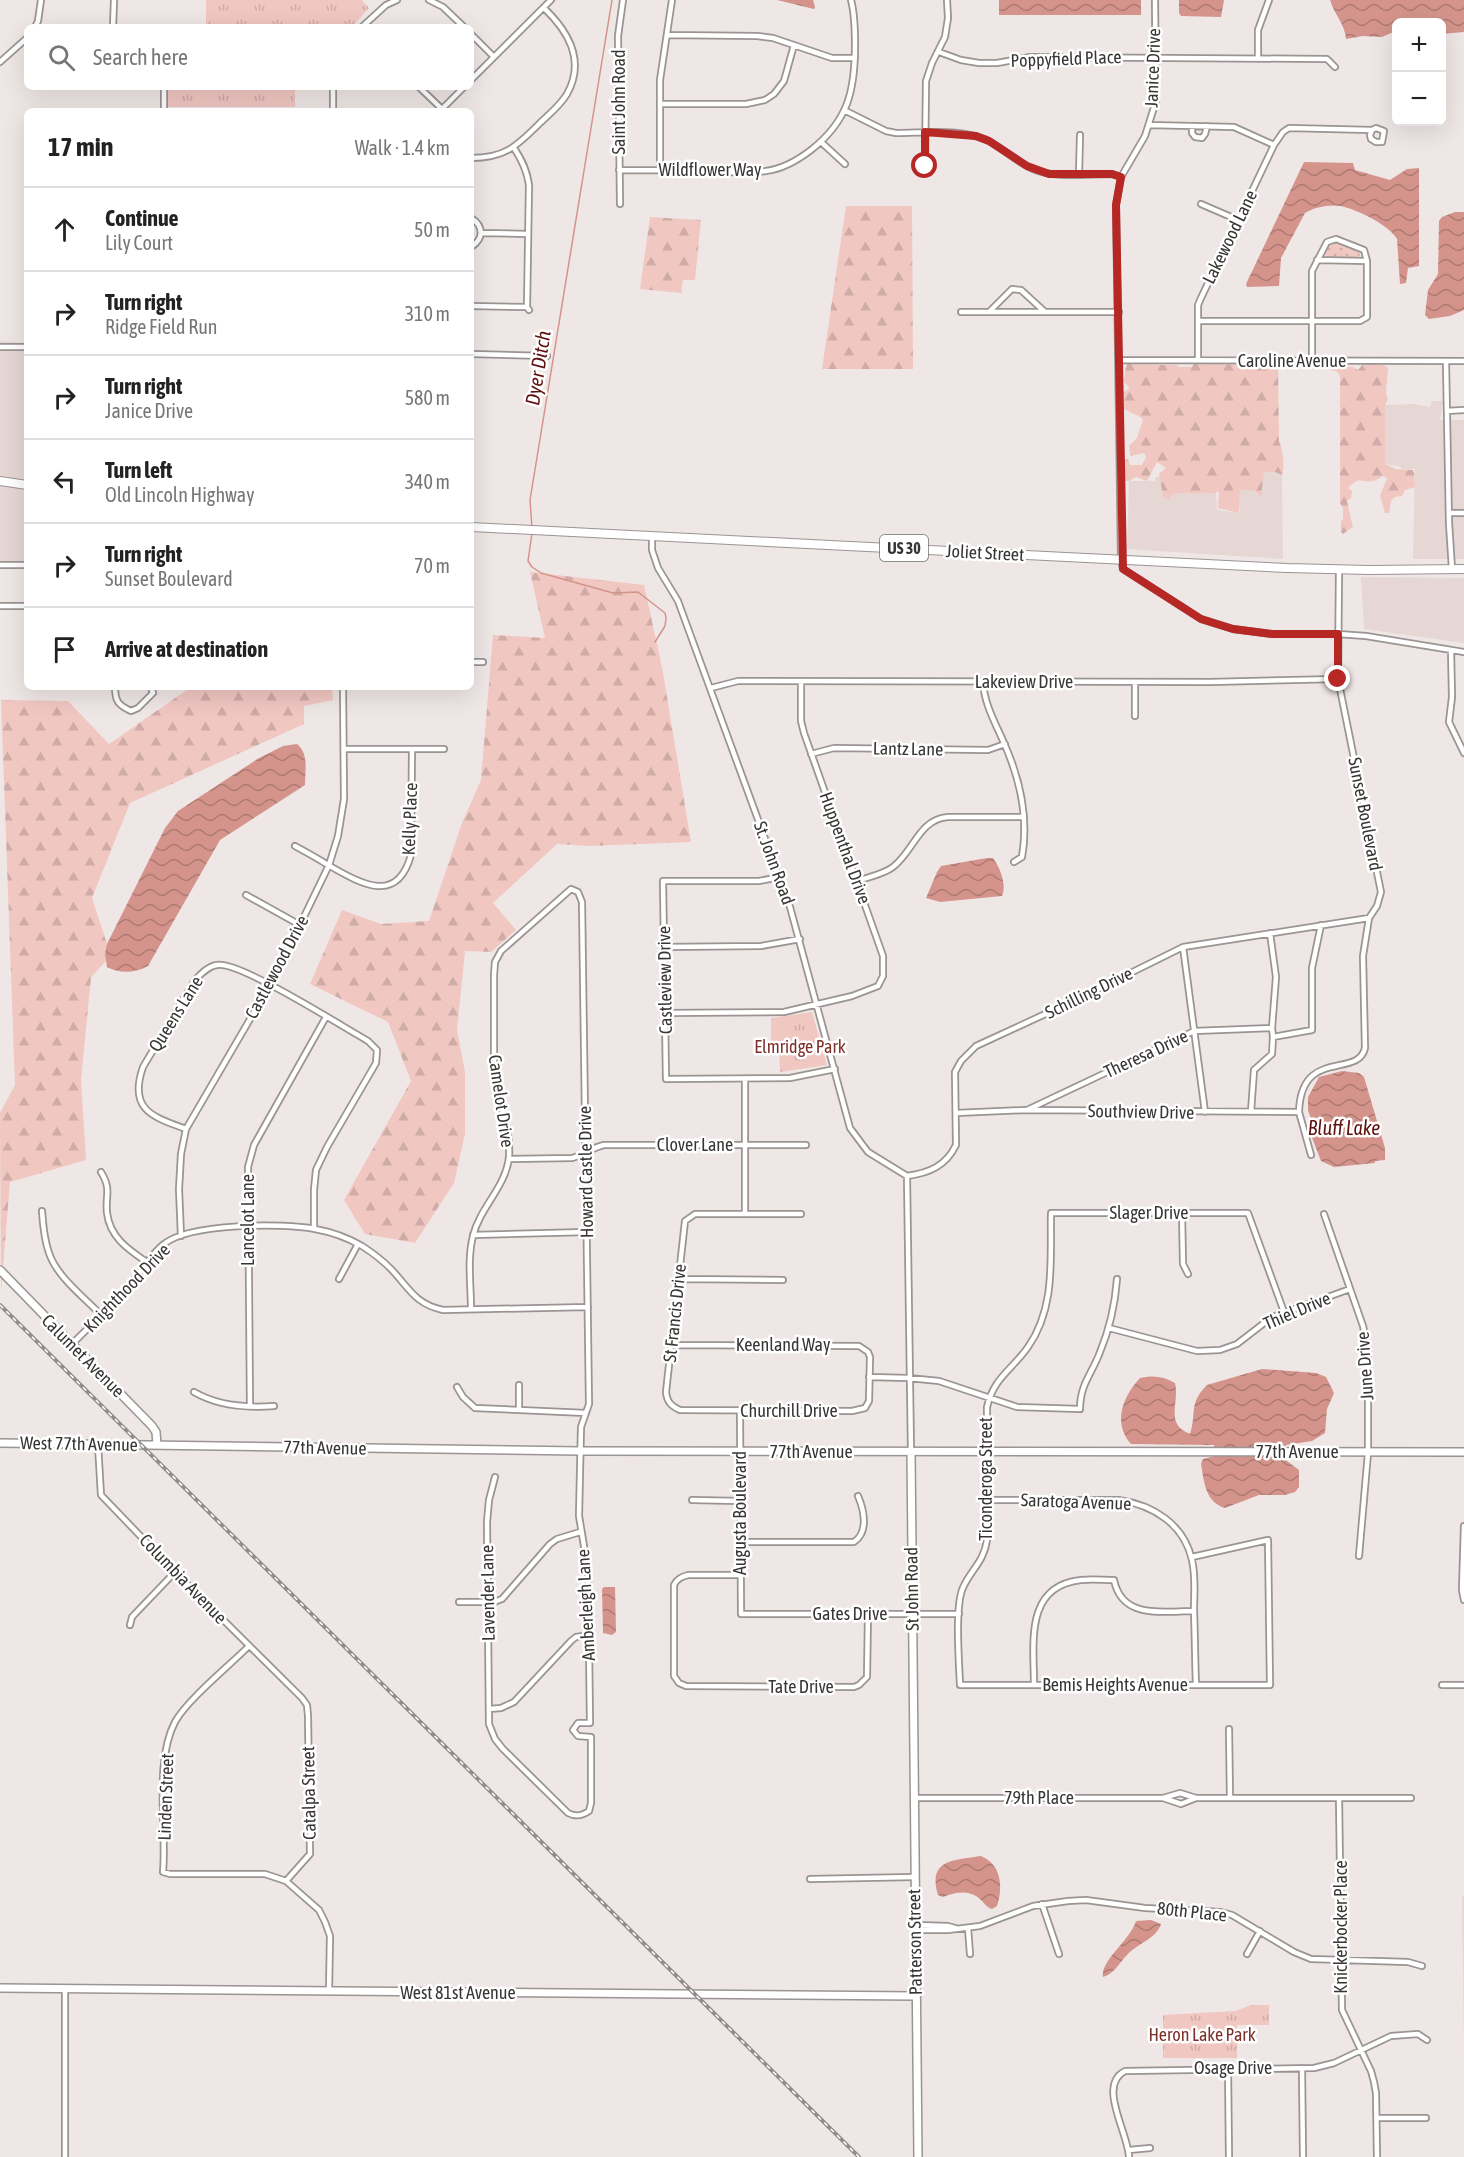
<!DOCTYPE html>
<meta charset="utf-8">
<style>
body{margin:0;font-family:"Asap Condensed",sans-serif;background:#f2f2f2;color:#222}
.controls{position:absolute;right:18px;top:18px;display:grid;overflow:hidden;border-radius:9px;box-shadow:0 6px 24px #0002}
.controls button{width:54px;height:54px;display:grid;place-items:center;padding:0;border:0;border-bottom:2px solid #e0e0e0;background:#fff;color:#222;font:30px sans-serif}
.stop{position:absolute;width:18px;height:18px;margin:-14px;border:4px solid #b72825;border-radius:50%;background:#fff}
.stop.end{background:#b72825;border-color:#fff;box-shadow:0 2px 6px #0008}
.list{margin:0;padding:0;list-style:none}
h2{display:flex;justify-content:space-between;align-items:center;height:78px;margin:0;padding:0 24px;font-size:26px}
h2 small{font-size:20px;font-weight:400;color:#767676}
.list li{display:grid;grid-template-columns:39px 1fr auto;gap:18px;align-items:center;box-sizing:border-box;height:84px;padding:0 24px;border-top:2px solid #e0e0e0}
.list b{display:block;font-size:22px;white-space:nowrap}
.list p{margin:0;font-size:20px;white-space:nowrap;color:#767676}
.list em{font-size:20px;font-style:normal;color:#767676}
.icon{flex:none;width:33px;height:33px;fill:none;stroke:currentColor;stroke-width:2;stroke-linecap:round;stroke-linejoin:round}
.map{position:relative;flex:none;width:1464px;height:2157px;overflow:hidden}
.search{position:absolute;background:#fff;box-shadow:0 6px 24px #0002;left:24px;top:24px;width:450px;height:66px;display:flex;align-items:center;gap:15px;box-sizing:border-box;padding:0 21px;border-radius:9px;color:#767676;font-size:22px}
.panel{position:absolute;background:#fff;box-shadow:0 6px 24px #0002;left:24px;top:108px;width:450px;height:582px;border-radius:9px}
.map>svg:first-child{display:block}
.built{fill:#e6d7d5}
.grass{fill:url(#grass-dots)}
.forest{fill:url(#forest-firs)}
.park{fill:url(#park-tufts)}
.water{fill:url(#water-waves)}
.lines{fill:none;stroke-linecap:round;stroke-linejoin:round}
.stream{stroke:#d4948b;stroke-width:1.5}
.street-casing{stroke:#9a9493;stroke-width:8}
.secondary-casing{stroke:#9a9493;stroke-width:10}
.primary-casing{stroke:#9a9493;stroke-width:10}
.street{stroke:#fff;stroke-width:4.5}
.secondary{stroke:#fff;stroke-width:7}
.primary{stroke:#fff;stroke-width:8}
.rail-casing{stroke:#918c8b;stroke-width:4}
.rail{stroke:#fff;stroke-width:1.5;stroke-dasharray:4.5;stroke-linecap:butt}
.route{stroke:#b72825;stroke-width:8}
.labels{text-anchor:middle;stroke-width:5;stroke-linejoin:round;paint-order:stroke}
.shield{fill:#fff;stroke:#747272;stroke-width:1.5}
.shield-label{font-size:16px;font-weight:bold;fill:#383535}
.street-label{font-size:18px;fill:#383535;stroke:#fff}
.park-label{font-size:18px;fill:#7d2f29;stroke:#fff}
.water-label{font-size:20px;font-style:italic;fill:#5e120f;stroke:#fff}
</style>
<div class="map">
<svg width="1464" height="2157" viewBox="0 0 1464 2157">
<defs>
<pattern id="grass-dots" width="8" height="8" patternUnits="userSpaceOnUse" patternTransform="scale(1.5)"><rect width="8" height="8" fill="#f1c7c2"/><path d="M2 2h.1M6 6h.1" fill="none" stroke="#cfaca7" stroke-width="1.8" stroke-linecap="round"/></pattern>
<pattern id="forest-firs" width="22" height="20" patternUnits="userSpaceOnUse" patternTransform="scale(1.5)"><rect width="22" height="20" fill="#f1c7c2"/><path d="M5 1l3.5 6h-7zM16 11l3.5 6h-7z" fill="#cfaca7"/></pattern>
<pattern id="park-tufts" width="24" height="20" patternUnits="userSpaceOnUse" patternTransform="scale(1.5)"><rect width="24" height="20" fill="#f1c7c2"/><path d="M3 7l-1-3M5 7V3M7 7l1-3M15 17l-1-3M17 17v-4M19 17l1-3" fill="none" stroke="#cfaca7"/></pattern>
<pattern id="water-waves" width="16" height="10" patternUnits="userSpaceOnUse" patternTransform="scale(1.5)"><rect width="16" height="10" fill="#d4948b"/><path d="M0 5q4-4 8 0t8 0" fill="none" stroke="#ad7a72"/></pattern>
</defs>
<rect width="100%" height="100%" fill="#efe7e6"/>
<path class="built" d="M0,341L27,343V568L0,567Z
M1432,401H1443L1440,420H1464V559H1413L1415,469H1403L1398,466L1385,464V405L1413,404L1430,407Z
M1264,472H1275L1282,475L1283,559L1127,549L1129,481H1155L1156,477H1160L1163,496L1174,493H1216L1217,510L1240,513L1239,490H1253L1257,495Z
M1361,577L1464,578V643L1364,629Z
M1462,1896H1464V2051Z"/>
<path class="grass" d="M1333,242L1343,244L1359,251L1360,255L1358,257H1326L1325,251Z"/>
<path class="forest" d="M846,206H912L913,369H822Z
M650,217L701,220L695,280H683L681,293L640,289Z
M1126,364L1176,365L1180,367H1191L1194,364L1278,365L1279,442C1283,448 1285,468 1282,475L1275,472H1264L1261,497L1253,490H1240L1239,513L1218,508L1219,493L1217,491L1216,493H1174L1168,500L1163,496L1159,474L1166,468L1157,462L1147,481L1136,477L1129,481H1124L1125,460L1128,459L1130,465H1142L1146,457L1144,453L1131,456L1129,446L1137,438L1143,420L1142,418L1124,409L1123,392L1130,388L1124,382Z
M1363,364L1384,365L1388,368L1386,393L1388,399L1385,405V464L1396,469L1414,470L1415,487L1405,490L1402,496L1395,497L1391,501L1389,513H1385L1380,496L1387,478L1383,476C1380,477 1377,480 1373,481C1358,484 1363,474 1348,488L1352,491L1351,498L1347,501L1353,527L1343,534L1341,532V521L1343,519V508L1340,503V376L1338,372L1331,370L1335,366L1353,367L1358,370Z
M530,572L644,585L662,667L691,842L589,846L557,844L493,903L516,930L491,952L465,951L457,1030L465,1072V1134L454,1183L415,1243L365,1234L344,1200L411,1081L388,1022L310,984L342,910L381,924L429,921L462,823L481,780L493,635L545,638Z
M191,687H332L333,700L304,706V724L130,803L92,898L107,944L106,961L91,977L81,1080L86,1160L10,1182L1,1292L0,1113L15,1085L1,700L68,701L109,744Z"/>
<path class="park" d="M206,0H362L369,8L352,27H206Z
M167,87H295V107H167Z
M812,1012L827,1065L780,1072L779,1045H771V1018Z
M1251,2005H1269V2025H1237V2058H1163V2015L1235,2011Z"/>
<path class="water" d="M777,0H813L815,7L814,9Z
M999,0H1141V15H999Z
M1179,0H1224L1221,17L1181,16L1179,13Z
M1330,0H1464V32L1442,34V22H1396V31L1382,37L1363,36L1346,39C1345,24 1334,14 1330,0Z
M1304,162L1353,163L1355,170L1390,180L1407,169L1419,168V266L1408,268L1406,283L1400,284L1397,239C1389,225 1358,210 1341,206C1330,204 1314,207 1305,213L1281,258L1279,286L1247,287L1246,284Z
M1455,212H1464V310L1450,316L1429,319L1425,315L1428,290L1438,274L1439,221L1442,217Z
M297,744C309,754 305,770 305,785L220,840L148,966C135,973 120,974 107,967L105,954L107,944L165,828L178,811L259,758L283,746Z
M987,858H993C1000,868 1007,884 1002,896L940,902L926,898L937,872L941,866Z
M1342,1071L1359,1073L1364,1077L1385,1148V1160L1375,1161V1163L1334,1167L1321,1161L1309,1130L1311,1119L1308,1110V1097L1319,1077Z
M1262,1369L1316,1373L1326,1377L1334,1393L1327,1409L1325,1433L1312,1441L1286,1445L1283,1458L1299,1470V1487L1295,1492L1285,1495H1259L1225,1508C1205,1502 1204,1481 1201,1464L1203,1459L1215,1456L1214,1445L1131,1444C1112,1423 1123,1396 1140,1378C1152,1375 1164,1376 1175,1383C1180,1402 1164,1424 1190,1434C1197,1413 1188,1404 1207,1385Z
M604,1587H615L616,1632L612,1635L603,1633L602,1589Z
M981,1856C1002,1865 1003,1887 997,1906L992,1909C986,1907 985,1904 981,1900C970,1889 956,1892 943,1897L938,1895C927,1859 955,1860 981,1856Z
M1151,1920L1161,1924C1156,1939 1138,1943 1127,1955C1119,1963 1114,1974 1103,1977C1100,1961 1131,1939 1136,1921Z"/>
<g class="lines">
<path class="stream" d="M532,528L530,500L612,0
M532,533L528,561L532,567L541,573L613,593L638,592L665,613L666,618L665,626L655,642"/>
<g class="street-casing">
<path id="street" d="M429,0L443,7L464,27
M1155,0L1156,101L1145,136L1121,177L1116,205L1121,560L1123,569L1201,619L1233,629L1272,634H1338L1366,636L1464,652
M35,27L38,21L41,0
M113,27L114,0
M362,27L386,5L397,0
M471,34L494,57
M667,35L757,36L773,38L832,58H855
M939,52L961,60L979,63H997L1030,57L1327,59L1335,67
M1258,59V30L1269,0
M0,62L27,38
M471,80L551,0
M419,87L444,111
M660,104H746L765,100L774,94L784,81L794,45
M442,109L464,87
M844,110L886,131L896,133C924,133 960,128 987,140C1005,149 1019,165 1038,171C1060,178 1089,174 1112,174L1121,177
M164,111V87
M333,111V87
M1149,125L1234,127L1274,145
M1192,126V133L1195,137L1202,138L1205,134L1207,126
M821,142L845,164
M514,148C522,160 527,170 529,185L527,307
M471,158C504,158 516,147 539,124C548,115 560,106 567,94C586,60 568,31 544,8
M925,166L926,81L932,63L945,37L948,18L947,0
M619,170C650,170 680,170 711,171C729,172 748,174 766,171C782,169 798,160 811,150C848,121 855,91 855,45C855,30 855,15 851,0
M660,170V80L672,0
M1079,174L1080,135
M620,204L618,36L623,0
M1201,204L1238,220
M471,218C484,226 484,239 471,247
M481,233L528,234
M1317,260L1367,261
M471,306L527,307L529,310
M961,312H1119
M989,312L1012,289L1021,290L1045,312
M1198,321H1360L1367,317V261L1364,250L1336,239L1327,242L1312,271V361
M0,347H27
M471,354L547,356
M1119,360L1464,361
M1198,360V305L1201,298L1274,145L1283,132L1289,128L1372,130L1376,128L1384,131L1382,142H1376L1371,139L1370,135L1372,130
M1446,362L1449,523L1452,569
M1447,411L1464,410
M1449,513H1464
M652,536V550L658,568L678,601L790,907L850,1128L868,1152L907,1176
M0,565H27
M0,606H27
M1451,650L1452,697L1449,722L1464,753
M471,662H483
M983,681C984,704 995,722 1004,743C1020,779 1029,817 1022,857L1014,862
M1135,682V716
M115,687C115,701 118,705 131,711L138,708L153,693L151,687
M711,688L738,681L1210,682L1338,679
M344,749H444
M811,754L834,748L988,750L1005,744
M295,846C306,852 317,858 328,865C360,883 397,906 411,855L412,750
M780,877L759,881H663L666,1079L790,1078L835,1069
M857,881C869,877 884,874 893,867C914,851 919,819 948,817H1024
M246,895L300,925
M1270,933L1276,977L1272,1028
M664,947L761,946L800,939
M1183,947L1205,1112
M665,1013L784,1012L852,996L878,986L883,976V956L804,733L801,721V681
M745,1079V1213
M1029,1109L1194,1031L1272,1028L1273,1037L1312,1030V968L1321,925
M1251,1112L1254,1070L1272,1054L1273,1037
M1299,1112L1311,1155
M956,1113L1026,1110L1299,1112C1301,1047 1358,1079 1365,1048L1363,956L1369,918L1377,906L1381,892L1338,679L1339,570
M186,1129C153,1117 128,1110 143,1067L195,980C201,974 208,966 217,965C240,961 343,1027 368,1041L377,1050L376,1063L327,1147L316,1170L314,1190V1229
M509,1159L572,1158C584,1155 591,1148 604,1145H806
M101,1172C112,1190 105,1195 107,1213C110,1238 129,1250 148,1263
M907,1176C929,1173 946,1166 956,1145L955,1072L961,1061L976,1046L1080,998L1183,947L1369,918
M907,1176L911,1452
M42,1211C43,1226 44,1239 49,1253C57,1277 84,1297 101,1315
M1182,1213L1183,1264L1188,1274
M1324,1214L1363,1326L1368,1348V1453L1359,1556
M473,1235L587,1232
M181,1236L179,1189L181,1154L186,1129L253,1014L300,925L329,865L338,836L344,799L343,687
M339,1279L358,1244
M678,1279L783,1280
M471,1309C471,1286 467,1259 473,1236C480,1207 506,1187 509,1157C511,1125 497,1102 494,1072V975L495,962L501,951L571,889L578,892L582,902L589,1404L581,1427L579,1516L588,1570L590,1723H578L573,1730L578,1736L591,1737V1803L589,1811C582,1816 576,1817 568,1813L503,1749L495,1739L489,1724L487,1522L489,1500L495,1477
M1109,1328L1197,1351L1220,1350L1237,1344L1272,1317L1350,1289
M72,1344C91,1325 111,1306 129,1286C140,1273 150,1255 164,1244C190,1223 283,1223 315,1229C332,1232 348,1238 362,1246C373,1253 382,1260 391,1269C409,1288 415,1304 443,1310L588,1307
M671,1345L859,1346L868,1352L870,1357L869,1401L865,1408L852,1411L680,1410C671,1406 667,1402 666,1392L685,1221L695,1214H801
M869,1377L909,1378L939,1381L1017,1407L1080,1409C1080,1384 1092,1374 1100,1352C1110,1328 1115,1305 1117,1279
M457,1387L463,1397L475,1408L586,1413
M194,1392C218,1406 247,1408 274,1406
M250,1407L248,1167L254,1145L326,1017
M519,1410V1385
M740,1411L741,1614H959
M98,1445L101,1495L175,1572L302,1698L307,1705L308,1716L310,1854L286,1881
M692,1500L740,1501
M987,1500H1119C1153,1505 1184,1524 1192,1560C1196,1577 1194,1594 1194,1611C1195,1636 1195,1661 1196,1685
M1464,1526L1462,1590L1464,1600
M740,1542H854C869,1532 864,1510 858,1496
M1192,1557L1268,1540L1270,1685H960C959,1661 955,1611 962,1590C969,1571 984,1563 987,1540V1407C994,1377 1012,1370 1028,1347C1056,1307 1050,1259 1051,1213H1248L1284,1312
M740,1575H688C681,1577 677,1579 674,1585V1676L679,1683L686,1686L854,1687L859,1685L867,1677L868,1614
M459,1602H494L502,1599L550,1544L557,1539L580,1532
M130,1625L132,1617L175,1572
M249,1646C230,1665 187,1700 175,1722C154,1762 167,1827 163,1872L170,1874H265L286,1881L319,1910L325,1922L330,1936L329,1992
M1034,1685C1034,1644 1024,1586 1081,1580C1092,1579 1103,1580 1114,1580C1122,1620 1164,1611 1194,1611
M1442,1685H1464
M489,1709L501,1708L514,1702L571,1641L576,1637L589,1635
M1229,1729L1230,1798
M915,1798H1163L1180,1793L1196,1798H1411
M1163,1798L1181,1804L1196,1798
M1339,1798L1342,2010L1371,2071L1374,2082L1376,2093L1377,2157
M810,1879L915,1877
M1042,1904L1059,1954
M916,1925L948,1926L955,1928
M968,1928L970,1954
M915,1930H948L980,1926L1033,1906L1068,1901L1086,1900L1145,1908L1221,1912L1232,1915L1294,1952L1311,1959L1408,1962L1422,1966
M1247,1954L1260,1931
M65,1988V2157
M1228,2068L1229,2157
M1302,2068L1303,2157
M1377,2118H1426
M1129,2150L1150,2148
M1129,2157C1128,2132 1097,2085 1125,2071L1314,2068L1334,2063L1391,2036L1418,2034L1427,2040"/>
</g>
<g class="secondary-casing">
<path id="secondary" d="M0,1270L152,1426L156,1432L157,1445
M0,1443L580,1451L1464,1452
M911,1452L918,2157
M0,1988L916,1996"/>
</g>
<g class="primary-casing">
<path id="primary" d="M0,481L27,485
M471,527L1287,568L1369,570L1464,569"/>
</g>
<use href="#street" class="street"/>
<use href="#secondary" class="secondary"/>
<use href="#primary" class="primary"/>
<g class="rail-casing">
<path id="rail" d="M0,1305L859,2157"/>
</g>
<use href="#rail" class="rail"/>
</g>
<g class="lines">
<path class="route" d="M925,166V132L976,136L989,141L1027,166L1049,174H1112L1121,177L1116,205L1123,569L1201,619L1233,629L1272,634H1338V679"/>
</g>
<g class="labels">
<rect class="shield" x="880" y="535" width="48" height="26" rx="4.5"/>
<g class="shield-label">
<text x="904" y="554">US 30</text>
</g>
<g class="street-label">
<text transform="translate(1066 59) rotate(-2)" y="6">Poppyfield Place</text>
<text transform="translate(1153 68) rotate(-88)" y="6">Janice Drive</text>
<text transform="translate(619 102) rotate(-90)" y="6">Saint John Road</text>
<text x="710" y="176">Wildflower Way</text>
<text transform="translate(1230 237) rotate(-64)" y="6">Lakewood Lane</text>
<text x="1292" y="367">Caroline Avenue</text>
<text transform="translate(985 553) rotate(3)" y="6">Joliet Street</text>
<text x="1024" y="688">Lakeview Drive</text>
<text transform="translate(908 749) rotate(1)" y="6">Lantz Lane</text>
<text transform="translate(1365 814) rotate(79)" y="6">Sunset Boulevard</text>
<text transform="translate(410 819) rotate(-88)" y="6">Kelly Place</text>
<text transform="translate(845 848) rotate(70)" y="6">Huppenthal Drive</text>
<text transform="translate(774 863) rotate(70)" y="6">St. John Road</text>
<text transform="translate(277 967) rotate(-62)" y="6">Castlewood Drive</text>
<text transform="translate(665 980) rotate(-91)" y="6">Castleview Drive</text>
<text transform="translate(1089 993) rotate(-26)" y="6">Schilling Drive</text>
<text transform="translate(176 1014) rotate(-58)" y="6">Queens Lane</text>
<text transform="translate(1146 1054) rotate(-25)" y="6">Theresa Drive</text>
<text transform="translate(501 1101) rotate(82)" y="6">Camelot Drive</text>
<text transform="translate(1141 1112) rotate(1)" y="6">Southview Drive</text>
<text x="695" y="1151">Clover Lane</text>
<text transform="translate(586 1172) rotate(-91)" y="6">Howard Castle Drive</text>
<text x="1149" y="1219">Slager Drive</text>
<text transform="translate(248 1220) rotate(-90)" y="6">Lancelot Lane</text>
<text transform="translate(127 1288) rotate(-46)" y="6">Knighthood Drive</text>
<text transform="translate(1297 1311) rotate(-23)" y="6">Thiel Drive</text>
<text transform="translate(675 1313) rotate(-84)" y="6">St Francis Drive</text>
<text x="783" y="1351">Keenland Way</text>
<text transform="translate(83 1356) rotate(45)" y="6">Calumet Avenue</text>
<text transform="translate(1365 1366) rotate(-94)" y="6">June Drive</text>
<text x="789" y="1417">Churchill Drive</text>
<text transform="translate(79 1444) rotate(1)" y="6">West 77th Avenue</text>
<text transform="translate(325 1448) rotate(1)" y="6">77th Avenue</text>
<text x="811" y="1458">77th Avenue</text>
<text x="1297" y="1458">77th Avenue</text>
<text transform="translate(986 1479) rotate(-90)" y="6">Ticonderoga Street</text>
<text transform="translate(1076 1502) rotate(2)" y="6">Saratoga Avenue</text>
<text transform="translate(740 1513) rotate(-90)" y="6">Augusta Boulevard</text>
<text transform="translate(183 1579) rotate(46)" y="6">Columbia Avenue</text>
<text transform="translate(912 1589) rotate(-91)" y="6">St John Road</text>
<text transform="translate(488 1593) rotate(-91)" y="6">Lavender Lane</text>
<text transform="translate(586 1605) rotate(-93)" y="6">Amberleigh Lane</text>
<text x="850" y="1620">Gates Drive</text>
<text x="1115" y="1691">Bemis Heights Avenue</text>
<text x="801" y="1693">Tate Drive</text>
<text transform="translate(309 1793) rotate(-91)" y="6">Catalpa Street</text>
<text transform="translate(166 1797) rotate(-88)" y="6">Linden Street</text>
<text x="1039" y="1804">79th Place</text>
<text transform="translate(1192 1912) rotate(6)" y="6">80th Place</text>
<text transform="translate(1341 1927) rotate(-90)" y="6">Knickerbocker Place</text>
<text transform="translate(915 1942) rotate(-91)" y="6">Patterson Street</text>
<text x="458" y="1999">West 81st Avenue</text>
<text x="1233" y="2074">Osage Drive</text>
</g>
<g class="park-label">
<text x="800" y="1053">Elmridge Park</text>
<text x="1202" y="2041">Heron Lake Park</text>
</g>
<g class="water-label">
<text transform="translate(538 368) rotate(-81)" y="7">Dyer Ditch</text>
<text x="1344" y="1135">Bluff Lake</text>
</g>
</g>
</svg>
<div class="controls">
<button>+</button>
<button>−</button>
</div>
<div class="stop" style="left:925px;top:166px"></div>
<div class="stop end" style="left:1338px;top:679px"></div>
<div class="search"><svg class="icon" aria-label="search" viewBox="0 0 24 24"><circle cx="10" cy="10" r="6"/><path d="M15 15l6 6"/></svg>Search here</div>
<section class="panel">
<h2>17 min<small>Walk · 1.4 km</small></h2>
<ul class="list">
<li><svg class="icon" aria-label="ahead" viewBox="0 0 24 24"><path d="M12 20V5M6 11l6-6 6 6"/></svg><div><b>Continue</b><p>Lily Court</p></div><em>50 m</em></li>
<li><svg class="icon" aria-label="right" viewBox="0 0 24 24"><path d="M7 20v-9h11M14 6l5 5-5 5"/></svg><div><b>Turn right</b><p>Ridge Field Run</p></div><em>310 m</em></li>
<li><svg class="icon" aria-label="right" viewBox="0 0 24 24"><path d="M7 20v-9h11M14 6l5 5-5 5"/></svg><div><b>Turn right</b><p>Janice Drive</p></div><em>580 m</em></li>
<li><svg class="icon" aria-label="left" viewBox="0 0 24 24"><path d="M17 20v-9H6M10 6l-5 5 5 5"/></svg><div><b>Turn left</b><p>Old Lincoln Highway</p></div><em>340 m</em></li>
<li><svg class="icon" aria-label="right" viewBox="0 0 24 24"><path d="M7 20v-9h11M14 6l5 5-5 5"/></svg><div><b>Turn right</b><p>Sunset Boulevard</p></div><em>70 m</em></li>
<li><svg class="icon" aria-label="arrive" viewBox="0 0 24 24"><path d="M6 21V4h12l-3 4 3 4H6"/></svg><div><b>Arrive at destination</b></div></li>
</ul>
</section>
</div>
